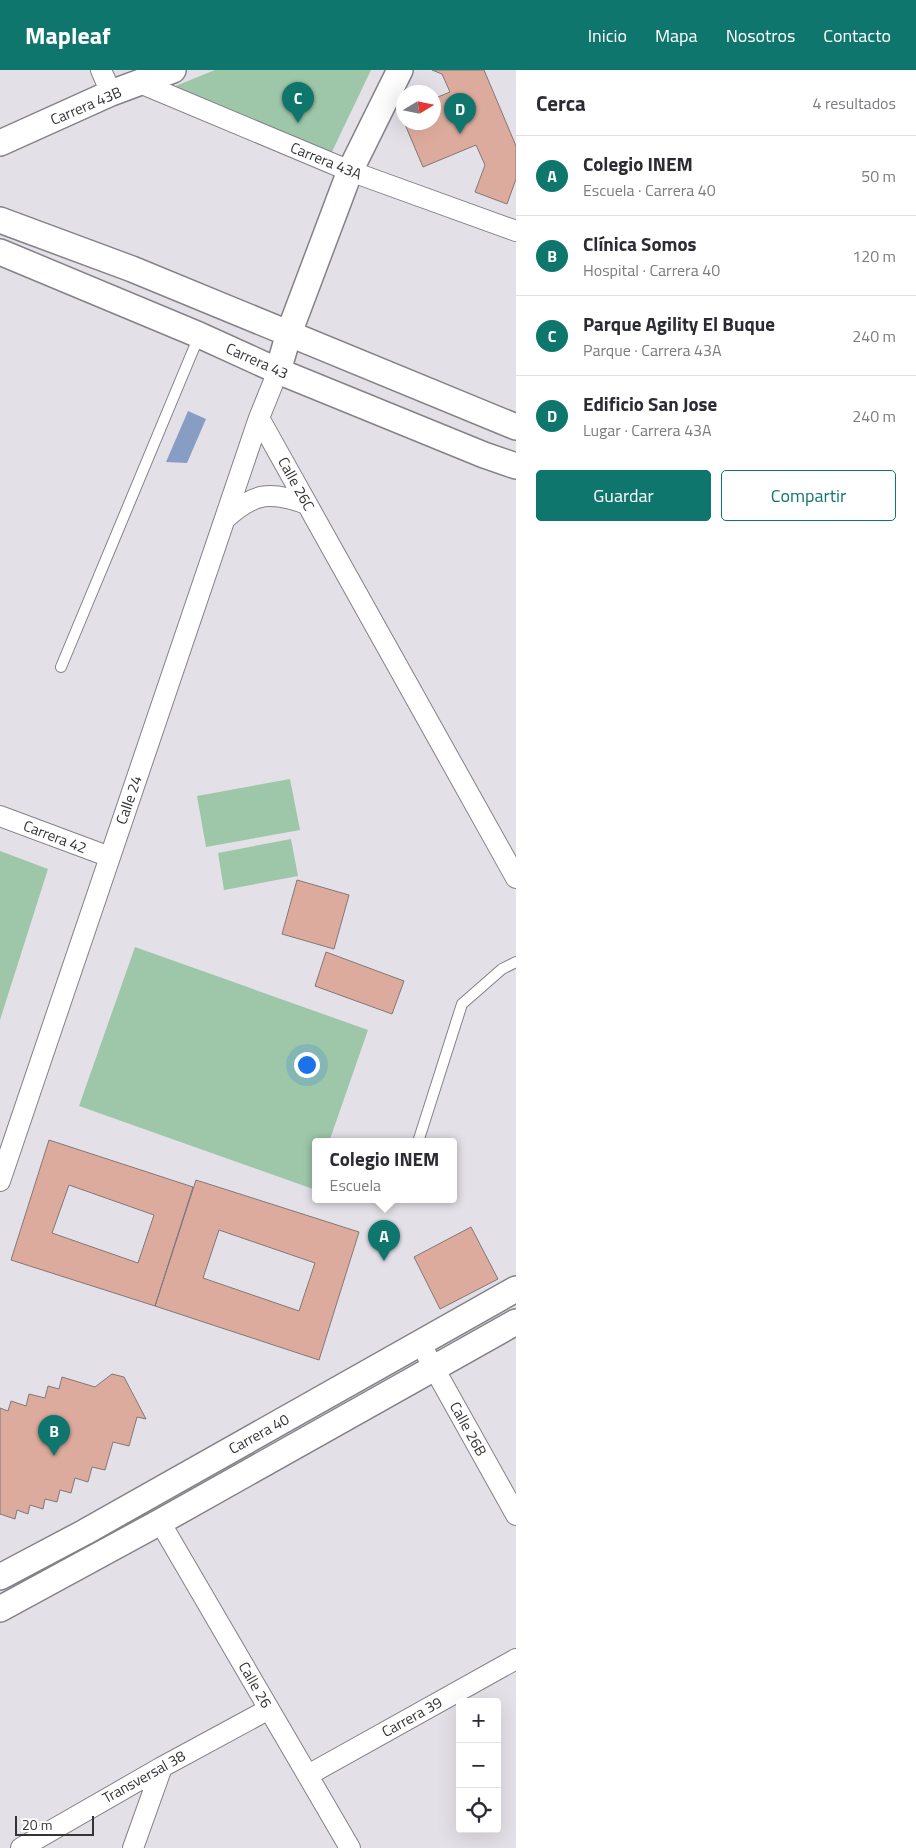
<!DOCTYPE html>
<html lang="es">
<meta charset="utf-8">
<style>
body{margin:0;font-family:"Titillium Web",sans-serif;background:#f7f7f7;color:#2b2b33}
.controls{position:absolute;right:15px;bottom:15px;display:grid;overflow:hidden;border-radius:5px;box-shadow:0 5px 20px #0002}
.controls button{width:45px;height:45px;display:grid;place-items:center;padding:0;border:0;border-bottom:1px solid #e1e1e2;background:#fff;color:#2b2b33;font:25px sans-serif}
.compass{position:absolute;left:396px;top:15px;width:45px;height:45px;border-radius:50%;background:#fff;box-shadow:0 5px 20px #0002;rotate:80deg}
.scale{position:absolute;left:15px;bottom:12px;width:79px;box-sizing:border-box;padding-left:5px;border:2px solid #343336;border-top:0;font-size:14px;line-height:18px;white-space:nowrap;color:#343336;-webkit-text-stroke:4px #fff;paint-order:stroke}
.you{position:absolute;left:306px;top:994px;width:18px;height:18px;margin:-12px;border:4px solid #fff;border-radius:50%;background:#1a73e8;box-shadow:0 0 0 8px #1a73e833}
.badge{display:grid;place-items:center;width:32px;height:32px;border-radius:50%;background:#0f766e;color:#fff;font-size:16px;font-weight:700}
.pin{position:absolute;translate:-50% -41px;filter:drop-shadow(0 1px 2px #0008)}
.pin::after{content:'';position:absolute;top:26px;width:18px;height:15px;background:inherit;clip-path:polygon(0 0,100% 0,50% 100%)}
.popup{position:absolute;left:312px;top:1068px;width:145px;height:65px;box-sizing:border-box;display:grid;place-content:center;border-radius:5px;background:#fff;filter:drop-shadow(0 1px 4px #0005);font-size:16px;white-space:nowrap;color:#7c7c81}
.popup b{font-size:19px;color:#2b2b33}
.popup::after{content:'';position:absolute;left:50%;top:100%;margin-left:-10px;border:10px solid transparent;border-top-color:#fff}
.list{margin:0;padding:0;list-style:none}
h2{display:flex;justify-content:space-between;align-items:center;height:65px;margin:0;padding:0 20px;font-size:21px}
h2 small{font-size:16px;font-weight:400;color:#7c7c81}
.list li{display:grid;grid-template-columns:32px 1fr auto;gap:15px;align-items:center;box-sizing:border-box;height:80px;padding:0 20px;border-top:1px solid #e1e1e2}
.list b{display:block;font-size:19px;white-space:nowrap}
.list p{margin:0;font-size:16px;white-space:nowrap;color:#7c7c81}
.list em{font-size:16px;font-style:normal;color:#7c7c81}
.actions{display:flex;gap:10px;padding:15px 20px}
.actions a{flex:1;padding:11px 0;border:1px solid #0f766e;border-radius:5px;text-align:center;font-size:18px;color:#0f766e}
.actions .main{background:#0f766e;color:#fff}
.icon{flex:none;width:28px;height:28px;fill:none;stroke:currentColor;stroke-width:2;stroke-linecap:round;stroke-linejoin:round}
.map{position:relative;flex:none;width:516px;height:1778px;overflow:hidden}
header{display:flex;align-items:center;gap:30px;box-sizing:border-box;height:70px;padding:0 25px;background:#0f766e;color:#fff}
header strong{font-size:24px}
nav{display:flex;gap:28px;margin-inline-start:auto;font-size:18px}
main{display:flex}
aside{flex:1;background:#fff}
.map>svg:first-child{display:block}
.green{fill:#9ec7a9}
.water{fill:#879dc3}
.building{fill:#ddab9d;stroke:#807876;fill-rule:evenodd}
.lines{fill:none;stroke-linecap:round;stroke-linejoin:round}
.service-casing{stroke:#848188;stroke-width:12}
.minor-casing{stroke:#848188;stroke-width:22}
.tertiary-casing{stroke:#848188;stroke-width:28}
.service{stroke:#fff;stroke-width:10}
.minor{stroke:#fff;stroke-width:20}
.tertiary{stroke:#fff;stroke-width:25}
.labels{text-anchor:middle;stroke-width:4;stroke-linejoin:round;paint-order:stroke}
.street-label{font-size:15px;fill:#343336;stroke:#fff}
</style>
<header>
<strong>Mapleaf</strong>
<nav><a>Inicio</a><a>Mapa</a><a>Nosotros</a><a>Contacto</a></nav>
</header>
<main>
<div class="map">
<svg width="516" height="1778" viewBox="0 0 516 1778">
<rect width="100%" height="100%" fill="#e3e0e7"/>
<path class="green" d="M215,0H371L329,88L173,17Z
M290,709L300,760L206,777L197,726Z
M291,769L298,806L224,820L218,783Z
M0,781L48,799L0,950Z
M135,877L368,960L329,1072H315V1112L313,1119L79,1036Z"/>
<path class="water" d="M188,341L206,349L187,393L166,392Z"/>
<path class="building" d="M432,0H484L516,76V109L507,134L475,122L485,95L476,75L423,97L404,52H433V29L450,22L442,4Z
M297,810L349,825L334,879L282,864Z
M326,882L404,911L392,944L315,916Z
M49,1070L193,1117L155,1236L11,1190ZM69,1115L154,1145L138,1193L52,1163Z
M196,1110L359,1162L319,1290L155,1236ZM219,1160L315,1193L299,1241L203,1208Z
M471,1157L498,1209L440,1239L414,1187Z
M112,1304L124,1307L146,1349L137,1347L129,1376L113,1372L105,1400L92,1397L88,1412L75,1408L71,1423L60,1420L57,1432L45,1429L43,1439L30,1435L28,1444L17,1440L15,1449L0,1444V1338L8,1341L11,1331L26,1336L29,1324L45,1328L48,1316L59,1319L62,1307L95,1317Z"/>
<g class="lines">
<g class="service-casing">
<path id="service" d="M61,597L199,266
M418,1072L462,934L502,899L516,892"/>
</g>
<g class="minor-casing">
<path id="minor" d="M101,0L111,23
M140,13L350,101L516,161
M259,348L516,808
M226,448C255,422 271,421 307,434
M0,746L110,787
M0,1111L259,348L278,301
M420,1273L516,1445
M160,1452L350,1778
M308,1705L516,1589
M21,1778L162,1697L269,1639
M133,1778L162,1697"/>
</g>
<g class="tertiary-casing">
<path id="tertiary" d="M0,73L111,23L173,0
M0,150L132,199L516,357
M0,182L199,265L278,301L484,385L516,396
M278,301L289,263L350,101L400,0
M0,1507L85,1462L516,1219
M0,1539L160,1452L516,1252"/>
</g>
<use href="#service" class="service"/>
<use href="#minor" class="minor"/>
<use href="#tertiary" class="tertiary"/>
</g>
<g class="labels">
<g class="street-label">
<text transform="translate(86 36) rotate(-23)" y="5">Carrera 43B</text>
<text transform="translate(326 91) rotate(22)" y="5">Carrera 43A</text>
<text transform="translate(257 291) rotate(24)" y="5">Carrera 43</text>
<text transform="translate(296 414) rotate(61)" y="5">Calle 26C</text>
<text transform="translate(129 730) rotate(-71)" y="5">Calle 24</text>
<text transform="translate(55 767) rotate(21)" y="5">Carrera 42</text>
<text transform="translate(468 1359) rotate(61)" y="5">Calle 26B</text>
<text transform="translate(259 1364) rotate(-29)" y="5">Carrera 40</text>
<text transform="translate(255 1615) rotate(60)" y="5">Calle 26</text>
<text transform="translate(412 1647) rotate(-29)" y="5">Carrera 39</text>
<text transform="translate(144 1707) rotate(-29)" y="5">Transversal 38</text>
</g>
</g>
</svg>
<div class="controls">
<button>+</button>
<button>−</button>
<button><svg class="icon" aria-label="locate" viewBox="0 0 24 24"><circle cx="12" cy="12" r="6"/><path d="M12 2v4M12 18v4M2 12h4M18 12h4"/></svg></button>
</div>
<svg class="compass" viewBox="-18 -18 36 36"><path d="M0-13l5 13h-10z" fill="#e53935"/><path d="M0 13l5-13h-10z" fill="#7c7c81"/></svg>
<div class="scale">20 m</div>
<div class="you"></div>
<div class="pin badge" style="left:384px;top:1191px">A</div>
<div class="popup"><b>Colegio INEM</b>Escuela</div>
<div class="pin badge" style="left:54px;top:1386px">B</div>
<div class="pin badge" style="left:298px;top:53px">C</div>
<div class="pin badge" style="left:460px;top:64px">D</div>
</div>
<aside>
<h2>Cerca<small>4 resultados</small></h2>
<ul class="list">
<li><span class="badge">A</span><div><b>Colegio INEM</b><p>Escuela · Carrera 40</p></div><em>50 m</em></li>
<li><span class="badge">B</span><div><b>Clínica Somos</b><p>Hospital · Carrera 40</p></div><em>120 m</em></li>
<li><span class="badge">C</span><div><b>Parque Agility El Buque</b><p>Parque · Carrera 43A</p></div><em>240 m</em></li>
<li><span class="badge">D</span><div><b>Edificio San Jose</b><p>Lugar · Carrera 43A</p></div><em>240 m</em></li>
</ul>
<div class="actions"><a class="main">Guardar</a><a>Compartir</a></div>
</aside>
</main>
